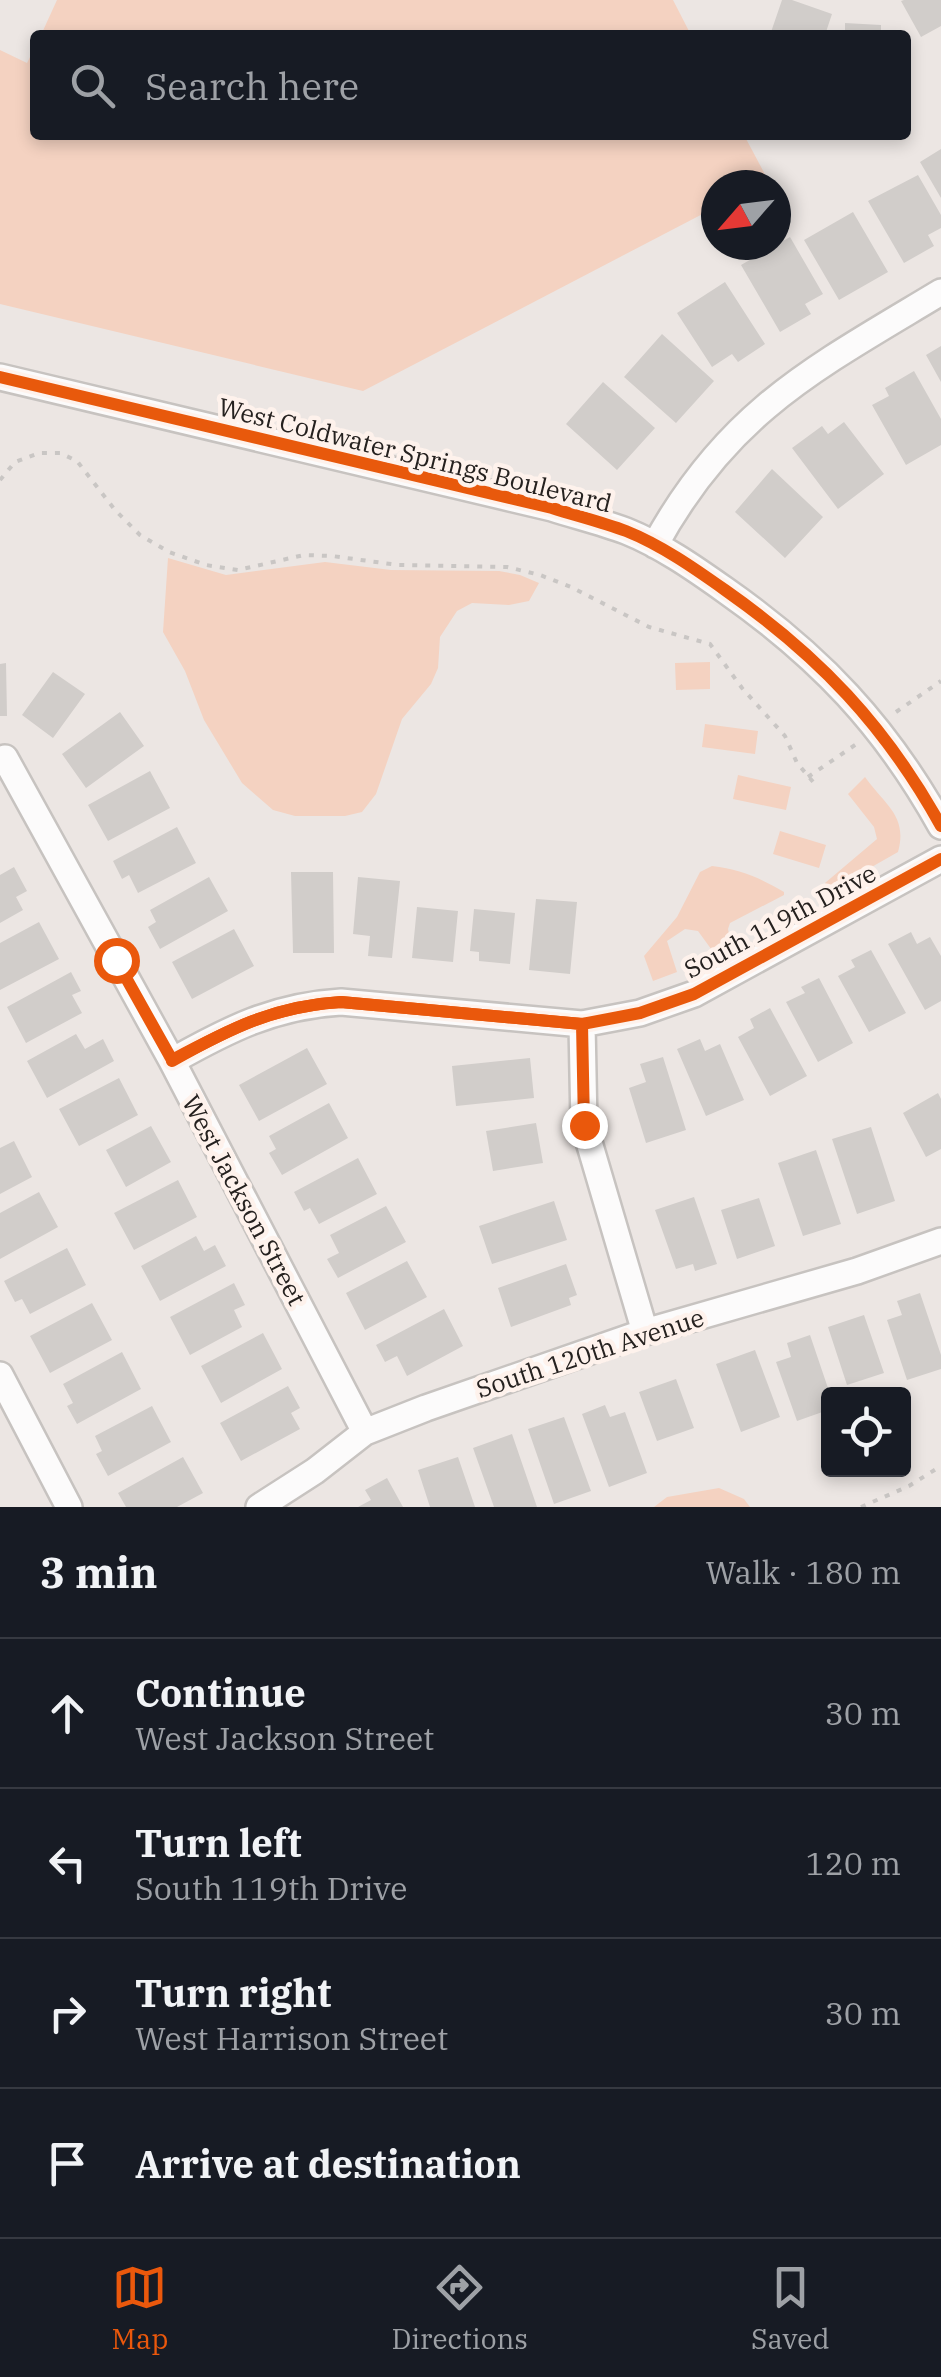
<!DOCTYPE html>
<meta charset="utf-8">
<style>
body{margin:0;font-family:"IBM Plex Serif",serif;background:#20242c;color:#f1f3f6}
.controls{position:absolute;right:30px;bottom:30px;display:grid;overflow:hidden;border-radius:10px;box-shadow:0 5px 15px #0003}
.controls button{width:90px;height:90px;display:grid;place-items:center;padding:0;border:0;border-bottom:2px solid #363941;background:#171b24;color:#f1f3f6;font:50px sans-serif}
.compass{position:absolute;left:701px;top:170px;width:90px;height:90px;border-radius:50%;background:#171b24;box-shadow:0 5px 15px #0003;rotate:242deg}
.stop{position:absolute;width:30px;height:30px;margin:-22px;border:8px solid #ea580c;border-radius:50%;background:#fff}
.stop.end{background:#ea580c;border-color:#fff;box-shadow:0 2px 10px #0008}
.list{margin:0;padding:0;list-style:none}
h2{display:flex;justify-content:space-between;align-items:center;height:130px;margin:0;padding:0 40px;font-size:42px}
h2 small{font-size:32px;font-weight:400;color:#9ea1a6}
.list li{display:grid;grid-template-columns:65px 1fr auto;gap:30px;align-items:center;box-sizing:border-box;height:150px;padding:0 40px;border-top:2px solid #363941}
.list b{display:block;font-size:38px;white-space:nowrap}
.list p{margin:0;font-size:32px;white-space:nowrap;color:#9ea1a6}
.list em{font-size:32px;font-style:normal;color:#9ea1a6}
.icon{flex:none;width:55px;height:55px;fill:none;stroke:currentColor;stroke-width:2;stroke-linecap:round;stroke-linejoin:round}
.map{position:relative;flex:none;width:941px;height:1507px;overflow:hidden}
.search{position:absolute;background:#171b24;box-shadow:0 5px 15px #0003;left:30px;right:30px;top:30px;height:110px;display:flex;align-items:center;gap:25px;box-sizing:border-box;padding:0 35px;border-radius:10px;color:#9ea1a6;font-size:38px}
.sheet{height:730px;background:#171b24}
nav{display:flex;justify-content:space-around;align-items:center;box-sizing:border-box;height:140px;border-top:2px solid #363941;background:#171b24;font-size:28px;color:#9ea1a6}
nav a{display:grid;justify-items:center;gap:5px}
nav .on{color:#ea580c}
.map>svg:first-child{display:block}
.green{fill:#f4d2c1}
.building{fill:#d1cdca}
.lines{fill:none;stroke-linecap:round;stroke-linejoin:round}
.minor-casing{stroke:#c7c3c0;stroke-width:30}
.path{stroke:#c9c6c4;stroke-width:4;stroke-dasharray:5 8;stroke-linecap:butt}
.minor{stroke:#fcfbfb;stroke-width:25}
.cycleway-casing{stroke:#fef2ec;stroke-width:19}
.cycleway{stroke:#e8590c;stroke-width:12}
.route{stroke:#ea580c;stroke-width:12}
.labels{text-anchor:middle;stroke-width:9;stroke-linejoin:round;paint-order:stroke}
.street-label{font-size:25px;fill:#25211f;stroke:#fef2ec}
</style>
<div class="map">
<svg width="941" height="1507" viewBox="0 0 941 1507">
<rect width="100%" height="100%" fill="#ece6e3"/>
<path class="green" d="M57,0H673L691,35H41Z
M35,47V135H744L768,180L758,185H716V207L363,391L0,304V50L27,63Z
M168,558L226,575L325,562L391,570L499,571L520,575L539,583L529,601L509,605L472,603L457,611L440,637L438,668L431,684L402,719L376,794L362,812L345,816H295L273,810L242,783L204,720L185,671L163,632Z
M710,662V689L676,690L675,663Z
M705,724L758,731L755,754L702,747Z
M738,775L791,787L786,810L733,799Z
M865,777C885,805 908,816 898,852L826,893L825,883L877,839L874,827L848,794Z
M780,831L826,845L819,868L773,854Z
M712,866C740,869 760,878 784,892V895L730,923L728,929L731,943L714,953L698,931L685,929L667,941L677,972L653,981L644,956L677,917L700,872Z
M719,1488L744,1499L750,1507H654L667,1497Z"/>
<path class="building" d="M782,0H792L832,14L825,35H770Z
M904,0H941V26L921,37L901,1Z
M845,23L881,25V35H845Z
M941,149V198L920,162Z
M918,175L941,215V228L928,235L934,246L904,263L868,201Z
M853,212L888,272L839,300L804,240Z
M790,237L823,294L805,304L811,314L780,332L741,265Z
M725,282L765,344L738,362L732,354L712,367L677,313Z
M662,334L714,381L676,423L624,377Z
M941,346V382L926,355Z
M914,371L941,419V445L906,465L872,405L889,396L885,388Z
M603,382L655,428L617,470L566,424Z
M844,422L884,474L838,509L792,448L822,426L828,434Z
M772,469L823,517L785,558L735,512Z
M6,663L7,716H0V664Z
M53,672L85,694L53,738L22,715Z
M120,712L144,746L86,788L62,754Z
M150,771L170,808L108,841L88,805Z
M177,827L196,863L138,893L129,875L122,879L113,861Z
M14,867L27,891L16,897L23,910L0,923V875Z
M291,872H333L334,953H293Z
M209,877L228,911L160,949L148,927L156,922L150,910Z
M358,877L400,881L392,958L368,956L370,936L353,934Z
M536,899L577,902L570,974L529,970Z
M417,907L458,911L453,962L412,958Z
M474,909L515,913L510,964L479,961V952L470,951Z
M39,922L59,959L0,990V943Z
M234,929L254,966L192,999L172,962Z
M911,932L917,944L930,937L941,956V1001L925,1010L888,944Z
M871,950L906,1013L869,1032L838,976L855,967L851,960Z
M71,972L81,991L72,995L82,1013L26,1043L7,1007Z
M819,978L853,1043L818,1062L786,1002L805,993L801,987Z
M770,1008L807,1076L770,1096L738,1037L754,1028L750,1019Z
M76,1034L85,1049L103,1039L114,1061L47,1098L27,1061Z
M700,1039L705,1051L720,1044L744,1100L706,1116L677,1049Z
M307,1048L327,1084L259,1121L239,1085Z
M663,1057L686,1130L646,1143L629,1088L646,1082L640,1064Z
M530,1058L534,1098L456,1106L452,1066Z
M119,1078L138,1115L79,1146L59,1109Z
M938,1093L941,1099V1149L926,1157L903,1113Z
M329,1103L348,1138L282,1175L269,1153L276,1149L269,1136Z
M536,1123L543,1163L493,1171L486,1131Z
M151,1126L171,1162L126,1187L106,1150Z
M871,1127L895,1201L857,1214L832,1139Z
M14,1141L32,1177L0,1194V1148Z
M816,1150L841,1224L803,1236L778,1163Z
M358,1158L377,1194L319,1224L310,1208L304,1211L294,1192Z
M178,1180L197,1217L134,1250L114,1213Z
M39,1192L58,1227L0,1259V1213Z
M694,1197L717,1264L695,1271L693,1264L676,1269L655,1210Z
M759,1198L775,1246L737,1259L721,1210Z
M554,1201L567,1240L492,1264L479,1226Z
M386,1206L406,1242L338,1278L327,1259L339,1253L330,1235Z
M196,1236L204,1251L215,1245L226,1266L160,1301L141,1266Z
M67,1248L86,1285L30,1314L22,1299L15,1302L4,1281Z
M407,1261L427,1297L365,1330L346,1293Z
M566,1264L577,1295L569,1298L571,1305L511,1327L498,1288Z
M234,1283L245,1305L234,1310L242,1327L190,1355L170,1317Z
M920,1293L941,1355V1369L907,1380L887,1320L902,1315L897,1301Z
M92,1303L112,1340L50,1373L30,1336Z
M444,1309L463,1346L407,1376L397,1356L385,1362L376,1345Z
M864,1315L884,1373L847,1385L828,1327Z
M263,1333L282,1369L221,1403L201,1366Z
M810,1335L830,1394L828,1410L797,1421L776,1362L791,1357L787,1343Z
M755,1350L780,1417L741,1432L716,1364Z
M122,1352L141,1389L77,1424L67,1406L73,1403L63,1384Z
M676,1379L694,1428L657,1441L639,1392Z
M288,1386L300,1408L291,1413L300,1429L241,1461L220,1423Z
M605,1405L610,1417L625,1412L647,1473L609,1487L582,1414Z
M152,1406L171,1442L108,1476L96,1454L102,1451L95,1436Z
M564,1417L591,1491L554,1504L528,1429Z
M512,1434L537,1507H494L473,1448Z
M183,1457L203,1493L177,1507H126L118,1493Z
M458,1457L475,1507H430L418,1470Z
M387,1478L403,1507H358L371,1500L365,1490Z"/>
<g class="lines">
<g class="minor-casing">
<path id="minor" d="M0,377L552,508C577,516 602,522 626,531C661,545 694,568 725,590C819,656 885,725 941,826
M655,545C728,411 815,368 941,292
M0,761L5,758L172,1061L365,1432
M582,1024L584,1125L645,1332
M172,1061C229,1029 274,1006 341,1002L582,1024L640,1013L694,994L941,859
M0,1375L69,1507
M259,1507L315,1471L365,1432L426,1408L645,1332L857,1271L941,1241"/>
</g>
<path class="path" d="M0,480L15,462L39,453H60L77,461L115,510L140,535L169,552L206,565L238,570L304,555L332,556L398,565L507,567L540,575L571,587L649,627L710,644L742,688L785,736L797,763L814,783
M896,712L941,681
M808,777L858,743
M861,1507L909,1486L941,1466"/>
<use href="#minor" class="minor"/>
<g class="cycleway-casing">
<path id="cycleway" d="M0,377L552,508C577,516 602,522 626,531C661,545 694,568 725,590C819,656 885,725 941,826
M172,1061C229,1029 274,1006 341,1002L582,1024L640,1013L694,994L941,859"/>
</g>
<use href="#cycleway" class="cycleway"/>
</g>
<g class="lines">
<path class="route" d="M116,960L172,1060C230,1029 274,1006 341,1002L582,1024L584,1125"/>
</g>
<g class="labels">
<g class="street-label">
<text transform="translate(415 455) rotate(14)" y="9">West Coldwater Springs Boulevard</text>
<text transform="translate(780 921) rotate(-28)" y="9">South 119th Drive</text>
<text transform="translate(244 1200) rotate(62)" y="9">West Jackson Street</text>
<text transform="translate(590 1353) rotate(-18)" y="9">South 120th Avenue</text>
</g>
</g>
</svg>
<div class="controls">
<button><svg class="icon" aria-label="locate" viewBox="0 0 24 24"><circle cx="12" cy="12" r="6"/><path d="M12 2v4M12 18v4M2 12h4M18 12h4"/></svg></button>
</div>
<svg class="compass" viewBox="-18 -18 36 36"><path d="M0-13l5 13h-10z" fill="#e53935"/><path d="M0 13l5-13h-10z" fill="#9ea1a6"/></svg>
<div class="stop" style="left:116px;top:960px"></div>
<div class="stop end" style="left:584px;top:1125px"></div>
<div class="search"><svg class="icon" aria-label="search" viewBox="0 0 24 24"><circle cx="10" cy="10" r="6"/><path d="M15 15l6 6"/></svg>Search here</div>
</div>
<section class="sheet">
<h2>3 min<small>Walk · 180 m</small></h2>
<ul class="list">
<li><svg class="icon" aria-label="ahead" viewBox="0 0 24 24"><path d="M12 20V5M6 11l6-6 6 6"/></svg><div><b>Continue</b><p>West Jackson Street</p></div><em>30 m</em></li>
<li><svg class="icon" aria-label="left" viewBox="0 0 24 24"><path d="M17 20v-9H6M10 6l-5 5 5 5"/></svg><div><b>Turn left</b><p>South 119th Drive</p></div><em>120 m</em></li>
<li><svg class="icon" aria-label="right" viewBox="0 0 24 24"><path d="M7 20v-9h11M14 6l5 5-5 5"/></svg><div><b>Turn right</b><p>West Harrison Street</p></div><em>30 m</em></li>
<li><svg class="icon" aria-label="arrive" viewBox="0 0 24 24"><path d="M6 21V4h12l-3 4 3 4H6"/></svg><div><b>Arrive at destination</b></div></li>
</ul>
</section>
<nav>
<a class="on"><svg class="icon" aria-label="map" viewBox="0 0 24 24"><path d="M3 6l6-2 6 2 6-2v14l-6 2-6-2-6 2zM9 4v14M15 6v14"/></svg>Map</a>
<a><svg class="icon" aria-label="directions" viewBox="0 0 24 24"><path d="M12 3l9 9-9 9-9-9zM9 14v-3h6M13 9l2 2-2 2"/></svg>Directions</a>
<a><svg class="icon" aria-label="saved" viewBox="0 0 24 24"><path d="M7 4h10v16l-5-4-5 4z"/></svg>Saved</a>
</nav>
